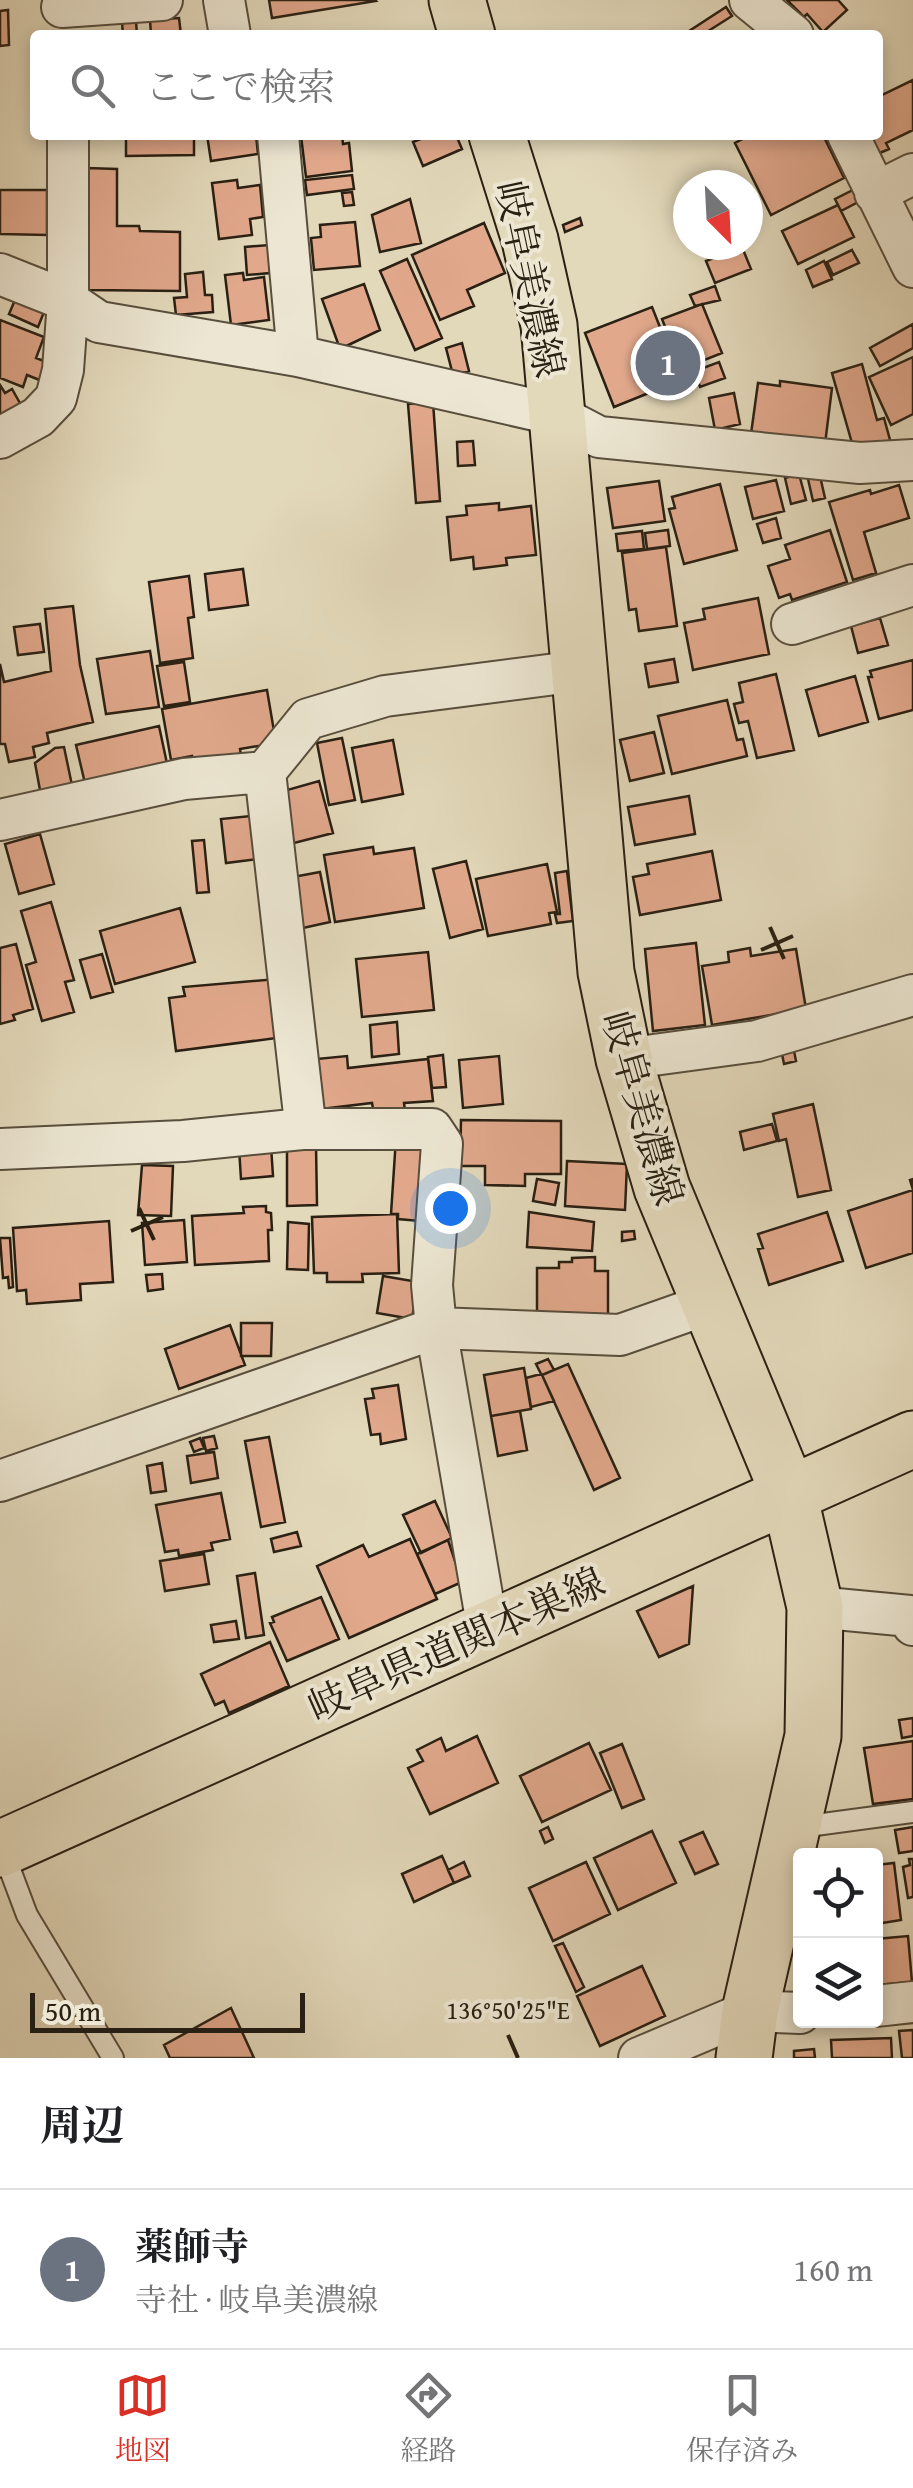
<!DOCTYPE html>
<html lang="ja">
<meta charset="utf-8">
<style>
body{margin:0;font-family:"Gentium Book Plus","Noto Serif JP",serif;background:#f6f6f6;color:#202124}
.controls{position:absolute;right:30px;bottom:30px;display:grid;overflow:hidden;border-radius:10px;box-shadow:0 5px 15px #0003}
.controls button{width:90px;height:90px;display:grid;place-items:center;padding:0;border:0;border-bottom:2px solid #e0e0e0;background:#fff;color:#202124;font:50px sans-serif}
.compass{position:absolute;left:673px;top:170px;width:90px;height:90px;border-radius:50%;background:#fff;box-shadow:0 5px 15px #0003;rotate:156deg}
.scale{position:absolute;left:30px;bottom:25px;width:275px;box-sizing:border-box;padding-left:10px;border:5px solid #2a2013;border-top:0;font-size:28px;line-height:35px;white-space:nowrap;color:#2a2013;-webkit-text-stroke:8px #ece6d2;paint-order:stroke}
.you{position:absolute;left:450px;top:1208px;width:35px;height:35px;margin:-25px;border:8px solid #fff;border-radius:50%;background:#1a73e8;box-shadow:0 0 0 15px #1a73e833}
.badge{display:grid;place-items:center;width:65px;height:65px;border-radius:50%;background:#d93025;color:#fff;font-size:32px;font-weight:700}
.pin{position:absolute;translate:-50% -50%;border:5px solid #fff;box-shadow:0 2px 10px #0006}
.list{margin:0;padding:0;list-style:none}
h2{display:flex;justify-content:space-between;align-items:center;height:130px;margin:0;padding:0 40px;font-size:42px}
h2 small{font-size:32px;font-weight:400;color:#757577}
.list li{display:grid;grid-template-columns:65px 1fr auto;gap:30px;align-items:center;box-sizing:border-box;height:160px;padding:0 40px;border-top:2px solid #e0e0e0}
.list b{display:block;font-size:38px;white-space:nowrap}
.list p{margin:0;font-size:32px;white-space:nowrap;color:#757577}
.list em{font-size:32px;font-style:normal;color:#757577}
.icon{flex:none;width:55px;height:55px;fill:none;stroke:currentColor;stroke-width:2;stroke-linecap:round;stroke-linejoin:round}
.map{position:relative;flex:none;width:913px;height:2058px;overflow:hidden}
.search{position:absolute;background:#fff;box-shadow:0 5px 15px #0003;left:30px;right:30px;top:30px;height:110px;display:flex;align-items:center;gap:25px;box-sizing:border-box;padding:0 35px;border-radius:10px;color:#757577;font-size:38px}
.sheet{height:290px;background:#fff}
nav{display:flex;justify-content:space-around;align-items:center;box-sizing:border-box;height:140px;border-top:2px solid #e0e0e0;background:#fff;font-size:28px;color:#757577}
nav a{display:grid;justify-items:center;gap:5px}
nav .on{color:#d93025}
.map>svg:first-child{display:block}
.building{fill:#e1a88c;stroke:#2a2013;stroke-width:2.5}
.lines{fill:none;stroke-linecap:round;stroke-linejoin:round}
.service-casing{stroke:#584e3d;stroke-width:24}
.minor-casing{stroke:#584e3d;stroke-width:44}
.primary-casing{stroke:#2a2013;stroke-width:59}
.service{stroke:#ece6d2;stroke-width:20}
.minor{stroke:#ece6d2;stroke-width:40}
.primary{stroke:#e2d8ba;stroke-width:55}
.ticks{fill:none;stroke:#2a2013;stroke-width:4}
.labels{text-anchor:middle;stroke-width:8;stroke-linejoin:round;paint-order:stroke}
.street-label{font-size:40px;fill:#2a2013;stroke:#ece6d2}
.ticks-label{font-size:25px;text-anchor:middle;fill:#2a2013;stroke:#ece6d2;stroke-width:8;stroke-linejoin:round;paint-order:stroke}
</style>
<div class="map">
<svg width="913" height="2058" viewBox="0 0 913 2058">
<rect width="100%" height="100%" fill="#e2d8ba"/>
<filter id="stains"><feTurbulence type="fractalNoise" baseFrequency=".002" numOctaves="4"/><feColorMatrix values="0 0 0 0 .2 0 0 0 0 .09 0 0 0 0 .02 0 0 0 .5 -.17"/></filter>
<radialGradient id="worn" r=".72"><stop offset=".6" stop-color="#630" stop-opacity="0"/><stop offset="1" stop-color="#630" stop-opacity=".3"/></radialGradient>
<path class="building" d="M269,0H375L376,1L272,18Z
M787,0H838L847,10L823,32L807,14L804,17Z
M726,7L732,16L702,35H683Z
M8,10L9,45L0,46V11Z
M179,18L181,35H151L150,20Z
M136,21L137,35H123L122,22Z
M913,80V130L886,143L889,149L875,155L866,135H878V97Z
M126,135H194V155L126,156Z
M207,135H256L258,154L211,161Z
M342,135L343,144L349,143L352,171L306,177L301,136Z
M430,135H456L462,149L423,166L413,142Z
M750,135H823L844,178L771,215L735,143Z
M86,168L117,169V226H139L140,231L180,232V291L88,290Z
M352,175L354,189L307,195L305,180Z
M237,180L238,188L260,185L263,217L250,219L252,235L219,239L212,183Z
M857,188L862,200L841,211L835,199Z
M0,190H47V235L0,234Z
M352,192L354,205L344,206L342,193Z
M410,199L421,243L380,252L372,215Z
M838,205L854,237L798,264L782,231Z
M688,213V233L682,236L675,219Z
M580,218L582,225L565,232L563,225Z
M355,222L360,266L314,270L311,238L321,237L320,225Z
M484,223L505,273L467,290L474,306L440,320L412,255Z
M269,245L270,273L247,275L245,247Z
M742,247L751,269L715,283L706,261Z
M852,250L859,263L833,275L827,262Z
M407,259L442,338L415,350L380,271Z
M824,261L832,279L813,287L806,270Z
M203,272L205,295H212L213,312L176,315L174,298L187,297L185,274Z
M243,273L244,280L264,277L269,320L231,325L225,275Z
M364,284L380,330L340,349L322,299Z
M715,286L720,300L695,306L690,295Z
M15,300L44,312L38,327L9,314Z
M702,304L722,353L682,369L662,319Z
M652,307L681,380L614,407L585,333Z
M0,320L44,337L36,358L49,363L42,381L27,375L23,387L0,378Z
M913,324V348L880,366L870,348Z
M462,343L469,371L453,375L446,348Z
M913,357V414L891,425L869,377Z
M719,362L725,378L700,387L695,371Z
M862,364L877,420L884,418L890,440L854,450L832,373Z
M780,381L832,388L825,444L751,434L758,383L780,386Z
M0,385L5,393L12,389L21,405L0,417Z
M734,393L740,424L715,430L709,398Z
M433,402L440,501L416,503L408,404Z
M473,441L475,465L458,466L457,442Z
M799,474L806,500L791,504L785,478Z
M820,476L825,498L813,501L808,479Z
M776,480L784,511L753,519L745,487Z
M659,481L665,521L613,528L607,488Z
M720,484L737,550L684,564L669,509L675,508L672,497Z
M899,485L909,518L864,532L876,573L853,580L829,502L870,490L871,494Z
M499,503V510L531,506L536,555L506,558L507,565L474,569L473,557L451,560L447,517L467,515L466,506Z
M776,518L781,538L763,543L757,524Z
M668,530L670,546L647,549L645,533Z
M830,530L847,582L792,600L790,594L779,598L768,566L790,559L785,545Z
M642,531L644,549L618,551L616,534Z
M666,547L677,626L639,631L636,609L629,610L622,553Z
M243,569L248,605L209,610L205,574Z
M189,576L194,617L188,618L193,658L160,663L149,582Z
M758,598L769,654L693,670L684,623L705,619L703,609Z
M73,606L80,665L93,722L47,733L49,743L33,747L35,757L9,762L5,744H0V664L4,682L51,671L45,609Z
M880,618L888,645L858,653L851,626Z
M40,624L44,652L18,655L14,627Z
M150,651L159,707L106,714L97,659Z
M674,659L678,682L649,687L645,664Z
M913,660V710L879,719L868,677H872L870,671Z
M184,662L190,702L164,706L157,666Z
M776,674L794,750L757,758L748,721L739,723L734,704L743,702L739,683Z
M855,676L868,722L819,736L806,690Z
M267,690L276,743L240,749L242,761L194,770L192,756L171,760L162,709Z
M727,700L737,740L743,739L747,756L672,774L658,716Z
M159,726L169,773L87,792L76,745Z
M654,732L664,773L630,781L620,740Z
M342,738L355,800L329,805L317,743Z
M393,740L403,794L362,802L352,748Z
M64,747L74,795L42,801L35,763L55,748Z
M319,781L333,833L294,843L280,792Z
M689,796L695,834L635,845L628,807Z
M260,815L267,858L226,863L221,819Z
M40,834L54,884L19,894L5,844Z
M204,840L209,892L197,893L192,841Z
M373,847L374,854L414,848L424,908L335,922L324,855Z
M712,851L721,900L640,915L633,877L649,874L647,864Z
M466,861L483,929L450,938L433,869Z
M547,864L557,912L549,913L551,924L488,936L476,879Z
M567,871L573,921L557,923L555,914H560L555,873Z
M320,872L330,922L303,928L293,877Z
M51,902L74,980L65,982L74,1012L42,1021L26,965L36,962L21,911Z
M180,908L195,962L115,984L100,931Z
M696,943L705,1025L653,1031L645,949Z
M16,944L33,1009L13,1015L15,1020L0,1024V948Z
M750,948L751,956L796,949L806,1009L712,1025L702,966L729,962L728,952Z
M428,952L434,1010L362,1017L356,959Z
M102,954L113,992L91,998L80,960Z
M277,979L284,1037L176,1051L169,998L185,996L183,987Z
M397,1022L399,1054L372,1057L370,1025Z
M794,1051L796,1061L784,1064L782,1054Z
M443,1055L446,1087L432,1088L428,1057Z
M347,1056L348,1068L428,1059L433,1101L404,1103L405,1111L374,1114L372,1103L321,1109L316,1059Z
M499,1056L503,1104L463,1108L459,1060Z
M813,1104L831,1190L798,1197L786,1139L779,1141L773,1114Z
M461,1120L561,1121V1174H525V1186L485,1185V1166H460Z
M772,1124L777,1141L744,1150L740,1132Z
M396,1138L436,1153L431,1222L398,1219V1214H391Z
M316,1145L317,1205L287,1206V1146Z
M271,1146L273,1176L241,1179L239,1148Z
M567,1161L627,1164L625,1210L565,1206Z
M142,1165L173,1166L171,1216L138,1215Z
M537,1179L559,1183L555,1205L533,1201Z
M913,1179V1253L866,1268L848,1211L913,1190L910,1180Z
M266,1206V1212L271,1213L272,1230H268L269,1261L195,1265L192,1216L244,1213L243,1207Z
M529,1212L594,1222L592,1251L527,1247Z
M827,1212L843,1261L769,1285L758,1249L763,1248L758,1234Z
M397,1214L399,1273L362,1274L363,1282H327V1273H314L312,1217Z
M184,1220L187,1262L145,1265L142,1223Z
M109,1221L113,1282L80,1284L81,1300L27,1304L26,1290L17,1291L13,1228Z
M288,1222L309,1224L308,1270L287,1269Z
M634,1231L635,1239L622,1241V1232Z
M0,1238H10L13,1287L9,1288L8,1277L3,1278Z
M595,1257V1271H608V1317H537V1268H559V1262H572V1258Z
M162,1274L163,1289L148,1291L146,1275Z
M383,1276L418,1282L412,1319L377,1313Z
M241,1323H272L271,1356H241Z
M230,1325L245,1365L179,1389L165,1349Z
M548,1359L554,1370L542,1375L554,1401L531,1407L526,1378L541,1374L536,1364Z
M568,1364L620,1478L594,1490L542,1375Z
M524,1368L531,1409L491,1416L484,1375Z
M398,1385L406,1439L381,1444L380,1434L371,1435L365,1399L374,1398L372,1389Z
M520,1411L527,1450L498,1456L491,1416Z
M214,1436L217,1448L206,1451L203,1438Z
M269,1437L285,1522L261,1527L245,1441Z
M200,1438L204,1448L194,1452L190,1442Z
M214,1452L218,1478L191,1483L187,1456Z
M162,1463L166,1491L151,1493L147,1466Z
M221,1493L230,1539L211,1543L213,1550L179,1556L178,1550L165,1552L156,1505Z
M435,1501L452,1538L421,1553L403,1515Z
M297,1532L301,1546L274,1552L271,1539Z
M410,1539L437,1599L349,1638L317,1566L363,1545L369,1557Z
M448,1540L462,1582L435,1594L417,1554Z
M204,1554L209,1584L165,1591L160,1561Z
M255,1573L264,1635L246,1638L237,1576Z
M693,1586L689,1644L659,1657L637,1611Z
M321,1597L339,1639L287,1661L270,1623L274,1622L272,1617Z
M236,1621L239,1639L214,1642L211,1625Z
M270,1642L289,1686L229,1713L224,1701L215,1705L201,1674Z
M913,1718V1736L902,1738L899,1720Z
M477,1736L498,1783L430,1814L408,1768L423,1761L417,1750L441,1738L446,1751Z
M913,1741V1799L873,1804L864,1748Z
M589,1743L611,1790L542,1822L520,1776Z
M622,1744L644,1799L622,1808L600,1753Z
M548,1827L553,1839L545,1843L540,1831Z
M913,1827V1851L899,1853L895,1830Z
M652,1831L676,1883L618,1910L594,1858Z
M703,1832L718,1864L695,1874L680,1842Z
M442,1856L454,1883L414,1902L402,1874Z
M909,1859H913V1897L908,1898L903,1867L910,1865Z
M464,1862L470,1876L454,1883L448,1870Z
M586,1862L610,1914L553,1941L529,1888Z
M894,1863L901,1920L876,1924V1865Z
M908,1936L912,1982L876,1985V1939Z
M563,1943L584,1987L576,1992L555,1946Z
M642,1966L665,2016L600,2046L577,1996Z
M231,2008L254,2058H170L164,2045Z
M913,2030V2058H902L899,2031Z
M891,2038L892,2058H832L831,2040Z
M814,2049L815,2058H794V2051Z"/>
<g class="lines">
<g class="service-casing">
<path id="service" d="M793,1828L913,1812
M3,1851L27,1915L113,2058"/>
</g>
<g class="minor-casing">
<path id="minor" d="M224,0L230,35
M750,0L793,35
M62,7L162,0
M278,135L298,356
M848,135L913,267
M875,193L913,174
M0,274L68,301L99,322L298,356L557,415L599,437L860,463L913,460
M0,438L38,417L56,398L63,370L68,301V135
M792,624L913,585
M265,772L304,1114L302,1129
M0,820L184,779L265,772L308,719L385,696L579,671
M624,1059L757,1041L913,995
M0,1149L183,1141L302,1129H432L442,1144L432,1285L436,1328L620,1335L711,1303
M0,1481L436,1328L488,1630
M815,1607L910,1616L913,1625
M876,2006L913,2002
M639,2058L750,2011L800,2013"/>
</g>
<g class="primary-casing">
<path id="primary" d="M457,0L467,35
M497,135L530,240L549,325L606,972L624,1059L662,1188L789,1494L815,1607L813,1736L750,2011L744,2058
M0,1849L913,1439"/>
</g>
<use href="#service" class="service"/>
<use href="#minor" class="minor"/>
<use href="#primary" class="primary"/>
</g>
<path class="ticks" d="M770,927L784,959M761,950L793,936M139,1208L154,1240M131,1231L163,1217M508,2035L518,2058"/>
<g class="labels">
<g class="street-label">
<text transform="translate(530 279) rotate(78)" y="14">岐阜美濃線</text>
<text transform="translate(643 1108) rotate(74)" y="14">岐阜美濃線</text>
<text transform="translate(456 1644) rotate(-24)" y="14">岐阜県道関本巣線</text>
</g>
</g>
<g class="ticks-label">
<text x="508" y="2019">136°50'25"E</text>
</g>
<rect width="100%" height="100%" filter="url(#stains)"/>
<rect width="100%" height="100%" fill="url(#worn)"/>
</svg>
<div class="controls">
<button><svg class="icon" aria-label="locate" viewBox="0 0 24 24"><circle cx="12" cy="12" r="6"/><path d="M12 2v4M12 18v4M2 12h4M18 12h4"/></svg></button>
<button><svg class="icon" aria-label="layers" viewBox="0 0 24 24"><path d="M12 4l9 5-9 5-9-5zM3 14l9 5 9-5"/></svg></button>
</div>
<svg class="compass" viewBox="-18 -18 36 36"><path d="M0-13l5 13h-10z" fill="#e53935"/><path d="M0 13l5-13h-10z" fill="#757577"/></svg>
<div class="scale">50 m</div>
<div class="you"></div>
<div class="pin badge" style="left:668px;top:363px;background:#6b7280">1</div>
<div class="search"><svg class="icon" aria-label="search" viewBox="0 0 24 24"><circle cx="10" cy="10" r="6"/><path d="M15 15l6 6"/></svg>ここで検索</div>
</div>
<section class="sheet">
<h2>周辺<small></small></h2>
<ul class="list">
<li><span class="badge" style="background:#6b7280">1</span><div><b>薬師寺</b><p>寺社 · 岐阜美濃線</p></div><em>160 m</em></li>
</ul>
</section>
<nav>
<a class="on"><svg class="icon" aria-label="map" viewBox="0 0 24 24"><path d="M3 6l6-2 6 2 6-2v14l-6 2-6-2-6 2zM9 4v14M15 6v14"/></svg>地図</a>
<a><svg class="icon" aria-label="directions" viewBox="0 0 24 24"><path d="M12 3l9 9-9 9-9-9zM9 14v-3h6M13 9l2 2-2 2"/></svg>経路</a>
<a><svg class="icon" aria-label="saved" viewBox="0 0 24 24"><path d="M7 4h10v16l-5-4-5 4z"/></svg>保存済み</a>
</nav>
